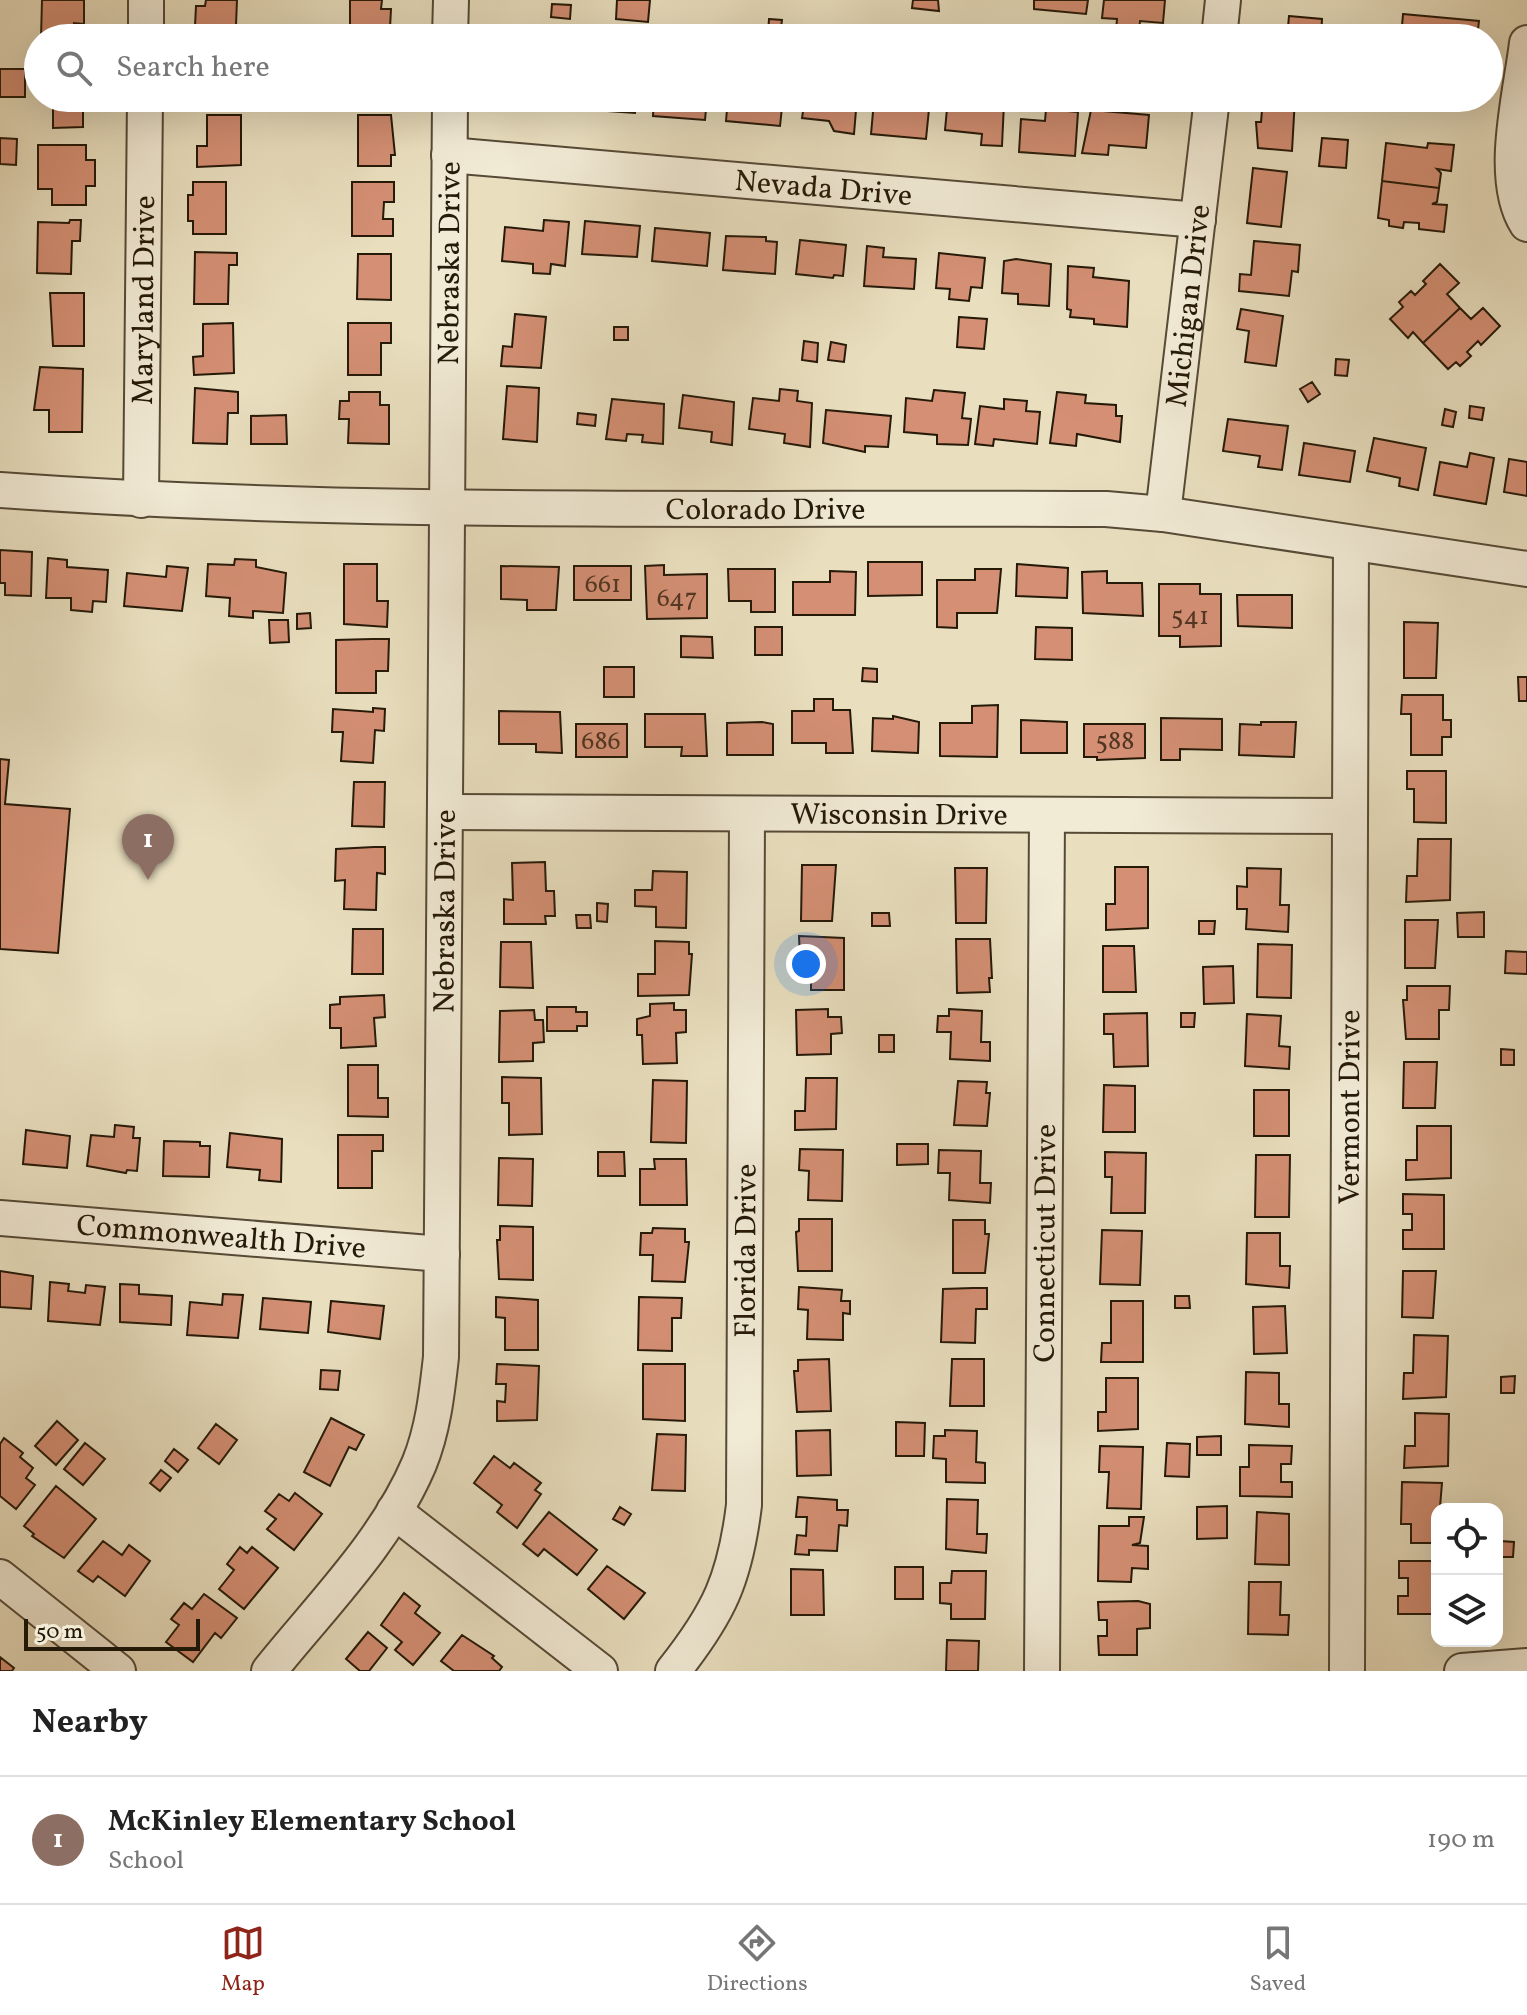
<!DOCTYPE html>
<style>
body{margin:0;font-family:Vollkorn,serif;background:#f2f2f2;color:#222}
.controls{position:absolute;right:24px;bottom:24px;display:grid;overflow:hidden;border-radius:16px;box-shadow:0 8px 32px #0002}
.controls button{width:72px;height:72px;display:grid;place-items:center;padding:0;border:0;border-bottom:2px solid #e0e0e0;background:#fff;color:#222;font:40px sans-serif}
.scale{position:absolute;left:24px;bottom:20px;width:176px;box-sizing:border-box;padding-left:8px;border:4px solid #251908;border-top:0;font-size:22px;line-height:28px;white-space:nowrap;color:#251908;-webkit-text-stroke:6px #f1ead5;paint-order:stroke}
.you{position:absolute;left:806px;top:964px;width:28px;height:28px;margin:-20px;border:6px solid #fff;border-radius:50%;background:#1a73e8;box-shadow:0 0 0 12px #1a73e833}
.badge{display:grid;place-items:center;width:52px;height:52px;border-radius:50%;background:#8f2418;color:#fff;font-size:26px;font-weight:700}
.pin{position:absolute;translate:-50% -66px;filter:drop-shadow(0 2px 4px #0008)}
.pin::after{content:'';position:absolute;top:42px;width:28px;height:24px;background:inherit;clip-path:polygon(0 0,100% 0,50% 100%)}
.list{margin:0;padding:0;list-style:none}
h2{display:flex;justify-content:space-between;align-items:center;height:104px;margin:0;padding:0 32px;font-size:34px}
h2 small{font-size:26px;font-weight:400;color:#767676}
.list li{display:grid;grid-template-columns:52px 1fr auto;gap:24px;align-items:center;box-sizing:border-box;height:128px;padding:0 32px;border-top:2px solid #e0e0e0}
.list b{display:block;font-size:30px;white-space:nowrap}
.list p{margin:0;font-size:26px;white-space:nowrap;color:#767676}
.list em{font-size:26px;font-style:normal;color:#767676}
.icon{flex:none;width:44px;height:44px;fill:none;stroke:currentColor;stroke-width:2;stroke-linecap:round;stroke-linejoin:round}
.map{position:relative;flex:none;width:1527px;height:1671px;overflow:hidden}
.search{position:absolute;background:#fff;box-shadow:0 8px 32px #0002;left:24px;right:24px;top:24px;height:88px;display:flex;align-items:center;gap:20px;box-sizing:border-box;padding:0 28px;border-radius:44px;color:#767676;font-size:30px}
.sheet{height:232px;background:#fff}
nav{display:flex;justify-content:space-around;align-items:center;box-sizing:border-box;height:112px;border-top:2px solid #e0e0e0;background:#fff;font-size:22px;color:#767676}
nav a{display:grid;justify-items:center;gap:4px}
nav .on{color:#8f2418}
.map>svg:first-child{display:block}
.building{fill:#d48f74;stroke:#251908;stroke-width:2}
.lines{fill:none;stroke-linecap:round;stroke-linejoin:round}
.minor-casing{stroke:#564a36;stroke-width:38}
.minor{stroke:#f1ead5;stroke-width:34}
.labels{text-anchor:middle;stroke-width:7;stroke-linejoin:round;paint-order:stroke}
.number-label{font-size:26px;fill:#513623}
.street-label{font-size:30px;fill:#251908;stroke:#f1ead5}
</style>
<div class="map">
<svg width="1527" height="1671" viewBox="0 0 1527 1671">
<rect width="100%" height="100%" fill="#e9dfbf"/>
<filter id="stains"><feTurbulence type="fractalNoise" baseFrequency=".0025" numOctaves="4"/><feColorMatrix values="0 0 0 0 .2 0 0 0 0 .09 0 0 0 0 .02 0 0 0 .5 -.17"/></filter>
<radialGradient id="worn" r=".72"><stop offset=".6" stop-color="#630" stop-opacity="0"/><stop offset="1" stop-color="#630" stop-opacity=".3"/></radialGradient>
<path class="building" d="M42,0H84V24L74,23L73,38H41Z
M206,0H237L236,25L195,26L196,6H205Z
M350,0H382L381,9H391L390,28L350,27Z
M617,0H650L648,22L616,19Z
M913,0H938L939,11L912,8Z
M1034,0H1088L1086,14L1034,9Z
M1104,0H1165L1163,23L1140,21L1139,32L1116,30L1117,19L1102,18Z
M552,4L571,5L570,19L551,17Z
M1403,14L1479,21L1477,38H1401Z
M1289,16L1322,19L1321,38H1287Z
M769,19L782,20L780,35L768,34Z
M0,69H25V97H0Z
M53,98H83V127L53,128Z
M539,98H566L565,106L538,103Z
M580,98H636L635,113L579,109Z
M654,98H707L705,120L653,116Z
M728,98H783L780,126L726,121Z
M805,98H857L854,134L834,131L829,121L802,118Z
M948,98H997L996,102L1004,103L1002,146L981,145L982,134L945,130Z
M1263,98H1295L1292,151L1258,148L1256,122H1261Z
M1402,98H1470L1469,109Z
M874,101L929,109L926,139L871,134Z
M1046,109L1078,112L1075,156L1019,152L1021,119L1045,121Z
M1091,110L1149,115L1146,148L1109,145L1108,155L1082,153Z
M207,115H241V165L197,167V146H207Z
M358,115H391L395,155H391V166H358Z
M0,138L17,139L16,165L0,164Z
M1322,138L1348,140L1346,168L1319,166Z
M1386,143L1427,148L1428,143L1454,145L1451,171L1437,169L1441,173L1439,188L1382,181Z
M38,145H86V160H95V186H86V205H52V189H38Z
M1253,168L1287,172L1281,227L1247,223Z
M1382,181L1439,188L1437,202L1432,204L1447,205L1444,232L1419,229V223L1404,222L1403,228L1389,226V220L1378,218Z
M193,182H226V234H193V221H188V195H193Z
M352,182H394V202H384L383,219H393V236H352Z
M70,220H81L80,241H72L71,274L37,273L38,222L69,223Z
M544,220L569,222L565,266L551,264L550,274L533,273V264L502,261L505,227L543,231Z
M585,221L640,226L637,257L582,254Z
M655,228L710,233L707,266L652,261Z
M726,236L766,237V241L777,242L775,274L723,270Z
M800,240L846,245L843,276L834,275L833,278L796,274Z
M1254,241L1300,245L1298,272L1292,271L1289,296L1239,291L1240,274L1251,275Z
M867,246L884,248L883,257L916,259L914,289L864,286Z
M195,252L237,253V265H229L228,304H194Z
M939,253L985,258L982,288L971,287L969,301L949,299L950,289L936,288Z
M358,254H391V300L357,299Z
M1016,259L1051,264L1049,306L1018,304V294L1002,293L1004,261Z
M1440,264L1459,283L1447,294L1460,308L1423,343L1413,332L1408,338L1390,319L1403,307L1399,302L1411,291L1415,295L1426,284L1423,281Z
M1068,266L1094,268L1093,277L1129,281L1127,327L1094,324V319L1070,317L1071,310L1067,309Z
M50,293H84V346H53Z
M1460,308L1471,319L1483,308L1500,326L1481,345L1478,341L1467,352L1471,356L1460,366L1456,362L1448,369L1423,343Z
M1241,309L1283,316L1276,366L1245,362L1249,331L1237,329Z
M515,314L546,317L541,368L501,366L503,346L512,347Z
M959,317L987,319L984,349L957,347Z
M233,323L234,373L194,375L193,357L203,356V324Z
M348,323H391V343H381V375H348Z
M614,327H628V340H614Z
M804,341L818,343L817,362L802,360Z
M831,342L846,345L844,362L828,360Z
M1336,359L1349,360L1347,376L1335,375Z
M40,367L83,369L82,432H49V410H34Z
M1312,382L1320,394L1308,402L1300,389Z
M507,386L539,388L537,442L503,439Z
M195,388L238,392V413H228L227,444L193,443Z
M780,389L798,391L797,401L812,403L810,447L784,443L785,434L749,429L753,398L779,401Z
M934,390L965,393L962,418L971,419L968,445L937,444V435L904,432L906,398L932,401Z
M349,392H380V405H389V444L348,443L349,419H339L340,401H349Z
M1057,392L1086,395L1085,403L1116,405V416H1122L1120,442L1077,434L1076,446L1050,443Z
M683,395L734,402L732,445L711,442L712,432L679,428Z
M612,399L664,404L663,444L642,442L643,435L627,434L626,441L606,439Z
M1004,399L1027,401L1026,411L1040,412L1037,444L994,439L993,446L975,444L980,406L1004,409Z
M1470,406L1484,408L1482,420L1469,418Z
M1445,409L1456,412L1453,427L1442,425Z
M826,410L891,416L888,447L865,446V452L823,443Z
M578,413L596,415L595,426L577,424Z
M286,415L287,444H251V416Z
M1228,419L1288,426L1282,470L1258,467L1260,456L1223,451Z
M1374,438L1426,448L1418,490L1399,486L1400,478L1367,471Z
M1304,443L1355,451L1350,482L1299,475Z
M1470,453L1494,458L1486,504L1434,495L1440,462L1467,467Z
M1509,459L1527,462V496L1504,492Z
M0,550L32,552L31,596L5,595V583H0Z
M48,558L67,560V567L108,570L106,602L93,601L92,612L71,610V598H46Z
M235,559L256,560V567L286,573L283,613L253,611V618L229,616L230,598L206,596L208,564L234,565Z
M868,562H922V595L868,596Z
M344,564H377V601H388L387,627L344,624Z
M1017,564L1068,568L1067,598L1016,596Z
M664,565V575L707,574V618L647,619L645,566Z
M167,566L188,568L182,611L124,606L127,573L166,577Z
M501,566L559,567L556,610H527V600L501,599Z
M574,566H631V600H574Z
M728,569H775V612H751V601H729Z
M975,569H1001L997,613H957V628L937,627V580H975Z
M830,571L856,572L855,615H793V582H830Z
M1107,571V583H1142L1143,616L1083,613L1082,572Z
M1159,584H1200V594H1221V646L1180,647V636H1159Z
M1237,595H1292V628L1238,626Z
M310,613L311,628L297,629V614Z
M269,620H288L289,642L270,643Z
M1404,622L1438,623L1436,678H1404Z
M755,627H782V655H755Z
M1036,627L1072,628V660L1035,659Z
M681,636L712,637L713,658L681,657Z
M372,639H389L388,671H376V693H336V640Z
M604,667H634V697H604Z
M863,668L877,669V682L862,681Z
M1518,677H1527V701H1519Z
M1402,695H1443V720H1451V737H1442V755H1411V714H1401Z
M814,699H833V710H850L853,753H826V743H792V711H814Z
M998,705L997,757L940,756V723H972V706Z
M373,708L385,709L384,731L375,730L373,763L341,761L343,732H332L333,709L373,712Z
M499,711L560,712L562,753L536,752V744H499Z
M645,714H705L707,756H681L682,747H645Z
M893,716L919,722L918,753L872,751L873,718L893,719Z
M1161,718L1222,719V750L1180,749V760H1161Z
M1021,720L1067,722V753H1021Z
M762,722L773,724V755H727V723Z
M1261,722H1296L1294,757L1239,755L1240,724L1261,725Z
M576,724H627V757H576Z
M1084,724H1145V758L1097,760V757H1084Z
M0,759L9,760L5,804L70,809L58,953L0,949Z
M1407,771H1446V823L1414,822V789H1407Z
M354,782H385L384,827L352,826Z
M1418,839H1451L1450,900L1406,902L1407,876H1417Z
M374,847H385V874L377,873L376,910L344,909L345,880L335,881L336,849Z
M545,862L546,891H554L555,916H545L546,924H504V899L513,900L512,863Z
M802,865H836L832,921H801Z
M1115,867H1148V928L1106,930V904H1115Z
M955,868H987L986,923H956Z
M1247,868L1281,869L1280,905H1289L1288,932L1246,929L1247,909H1237V886L1247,887Z
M653,871L687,872L686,928L656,927V907L635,906V890H652Z
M597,903L608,904L607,922L597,921Z
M1484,912V937H1458L1457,913Z
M872,913H889L890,926H872Z
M576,915H590L591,928H577Z
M1405,920H1438L1435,968H1405Z
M1199,921H1215L1214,934H1199Z
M353,929H383V974H352Z
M799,936L844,938V990H811V957L800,958Z
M956,939H990L992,978H989L990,992L957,993Z
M655,941L689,942V954H692L689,995L638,996V974H655Z
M501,942H531L533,988L500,987Z
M1258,944L1292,945L1291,998L1257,997Z
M1103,946H1134L1136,992H1103Z
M1506,951L1527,952V974L1505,973Z
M1233,966L1234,1003L1204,1004L1203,967Z
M1407,986H1450L1449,1010H1439V1039H1406L1403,1000H1407Z
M384,995L385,1017L374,1018L376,1046L341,1048V1028H330V1005L340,1004V997Z
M674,1003V1010H686V1032L676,1033L677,1063L643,1064L642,1035H637V1019L650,1016V1004Z
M547,1007H576V1012H587V1026H577V1031H547Z
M828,1009V1017H841L842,1033L831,1034V1054L797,1055L796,1010Z
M949,1009L982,1011L981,1042H990V1061L950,1059L951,1032H937L938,1016H949Z
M534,1010L535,1020H543L544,1042L533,1043V1061L499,1062L500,1011Z
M1147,1013L1148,1066L1114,1067L1113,1034H1104V1014Z
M1181,1013H1195L1194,1027H1181Z
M1247,1014L1281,1016L1279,1046L1290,1047L1289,1069L1245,1066Z
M879,1035H894V1052H879Z
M1501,1049L1514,1050V1065H1501Z
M1404,1062H1437L1435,1108H1403Z
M348,1065H378V1098H388V1117L348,1116Z
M502,1077L541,1078L542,1134L509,1135V1103H502Z
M806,1078H837L836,1129L795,1130V1111H805Z
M653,1080L687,1081L686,1143L651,1142Z
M958,1081L987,1082L986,1093H990L987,1126L954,1125Z
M1104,1085L1135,1086V1132H1103Z
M1254,1090H1289V1136H1254Z
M115,1125L134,1127L133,1138H140L137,1171L127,1170L126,1173L87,1166L91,1135L114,1137Z
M1417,1126H1451V1178L1406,1180V1160H1417Z
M26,1130L70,1136L67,1168L23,1164Z
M230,1133L282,1139L281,1182L259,1180L260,1170L227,1167Z
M338,1135H383V1151H372V1188H338Z
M164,1141L200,1142V1146H210L209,1177L163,1176Z
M897,1144H928V1164L897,1165Z
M800,1149L843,1150L842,1201L808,1200L809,1171L799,1170Z
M939,1150L981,1151L980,1183H991L990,1203L949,1200L950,1173H938Z
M598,1152H624L625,1176H598Z
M1105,1152L1146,1153L1145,1213H1111L1112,1177H1105Z
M1256,1155H1290L1289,1217H1255Z
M499,1158L533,1159L532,1206L498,1205Z
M654,1159H686L687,1205H640V1169H655Z
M1403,1194L1444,1195V1249H1403V1230H1412V1214H1403Z
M799,1219H832V1271H798L796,1232L799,1231Z
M953,1220H985V1234H989L985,1273H953Z
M500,1226L533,1227V1280L499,1279L497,1240H500Z
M653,1228L685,1229V1242H689L685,1282L652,1281L653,1255H640L641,1233H652Z
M1102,1230L1142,1231L1140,1285L1100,1284Z
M1247,1233H1280V1266H1290L1289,1288L1246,1284Z
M0,1271L33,1276L31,1309L0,1307Z
M1403,1271H1436L1433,1318L1402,1317Z
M50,1282L69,1284L68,1291L85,1293L86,1285L105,1287L100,1325L48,1321Z
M120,1284L139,1285V1294L172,1296L171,1325L120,1322Z
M799,1287L842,1290L841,1301H850V1314L843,1313V1340L807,1339L808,1310L798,1309Z
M973,1288H987V1309H976L975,1343L941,1342L943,1289Z
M223,1294L243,1295L238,1338L187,1335L190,1302L222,1305Z
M1175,1296H1189L1190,1308H1175Z
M496,1297L538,1300V1350H505V1318L496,1317Z
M639,1297L682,1298L681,1318H672V1351L638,1350Z
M263,1298L311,1302L308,1333L260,1329Z
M331,1301L384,1306L380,1339L328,1332Z
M1111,1301H1143V1362H1101L1102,1343H1111Z
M1285,1306L1287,1353L1254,1354L1253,1307Z
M1414,1335L1448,1336L1446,1397L1403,1399L1404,1373H1413Z
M829,1359L831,1411L797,1412L794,1371H798V1360Z
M952,1359H984V1406H950Z
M497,1364L539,1366L537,1420L497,1421V1401L505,1402L506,1384H496Z
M643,1364H685V1421L643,1419Z
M321,1370L340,1371L338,1390L320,1389Z
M1246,1372L1279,1373V1404H1289V1427L1245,1424Z
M1515,1376L1514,1393H1501V1377Z
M1106,1378H1138V1429L1098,1431V1412H1106Z
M1415,1413L1449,1414L1448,1466L1404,1468L1405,1446H1415Z
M331,1418L364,1435L356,1450L349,1447L330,1486L304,1472Z
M57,1421L78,1440L56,1465L35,1446Z
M896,1422L925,1423L924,1456H896Z
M216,1424L237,1440L219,1464L198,1448Z
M830,1430L831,1475L797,1476L796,1431Z
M945,1430L977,1431L976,1462L985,1463V1483L946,1482V1459L933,1458L934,1436H945Z
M657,1434L686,1435L685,1491L652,1490Z
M1221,1436V1455H1197V1437Z
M4,1438L23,1453L20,1457L33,1468L26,1478L35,1485L16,1509L0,1496V1444Z
M85,1443L105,1459L83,1485L64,1469Z
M1167,1443L1190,1444L1189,1477L1165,1476Z
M1249,1445L1292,1446L1291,1464H1281V1482H1292V1497L1240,1496V1467H1249Z
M1100,1446L1143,1447L1141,1509L1107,1508L1109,1472H1099Z
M174,1449L188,1460L178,1472L165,1461Z
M494,1456L510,1468L514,1463L541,1483L535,1490L541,1494L517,1528L497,1512L502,1505L474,1483Z
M161,1470L171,1478L160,1491L150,1483Z
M1402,1482L1442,1483L1437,1543H1411V1524H1401Z
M56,1486L96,1519L64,1558L32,1536L34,1534L24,1526Z
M295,1493L322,1514L294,1550L267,1529L276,1519L265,1511L279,1494L289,1501Z
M798,1497L837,1500V1510H848L847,1526L839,1525L837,1551L809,1550V1555L795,1554L797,1535L806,1536L807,1517H796Z
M947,1499L978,1500L977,1534H987L986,1553L946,1549Z
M1227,1506V1538L1197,1539V1507Z
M620,1507L631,1514L624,1525L613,1519Z
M549,1512L597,1550L577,1575L544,1549L538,1556L523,1544Z
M1257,1512L1289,1514V1565L1255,1564Z
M1129,1517H1144L1140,1543L1132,1545L1148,1546V1569L1132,1568L1131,1582L1098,1581L1099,1526H1129Z
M103,1541L122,1555L129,1545L150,1561L125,1596L98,1576L93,1582L78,1571Z
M1500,1541L1514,1542L1513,1557H1499Z
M240,1547L247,1553L252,1547L278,1568L244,1609L219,1589L234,1570L227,1564Z
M1399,1561H1437V1614H1398V1596H1408V1578H1399Z
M607,1566L645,1593L624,1619L588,1589Z
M895,1567H923V1599H895Z
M791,1569L823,1570L824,1615H791Z
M952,1571H986L985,1619H951V1604L940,1603V1583H951Z
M1249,1582H1281L1280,1615H1289L1288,1635L1248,1634Z
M404,1593L420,1606L415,1613L440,1633L413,1665L395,1650L402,1642L381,1625Z
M204,1594L237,1618L221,1638L215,1633L193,1662L166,1642L179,1625L171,1619L184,1603L192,1609Z
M1138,1601L1150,1604V1628L1137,1629V1655H1099L1098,1636H1107V1620H1099L1098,1602Z
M368,1632L387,1648L369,1671H360L346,1659Z
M462,1635L494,1656L492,1658L502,1667L499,1671H454L441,1661Z
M947,1640L979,1641L978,1671H946Z
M0,1657L14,1668L12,1671H0Z"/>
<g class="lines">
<g class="minor-casing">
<g id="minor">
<path d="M146,38V0"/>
<path d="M450,38L451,0"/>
<path d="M1219,38L1223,0"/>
<path d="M1527,43C1521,94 1498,179 1527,224"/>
<path id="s1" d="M449,155L1198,220"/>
<path id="s2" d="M0,490C367,516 738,507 1106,509L1163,514L1527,569"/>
<path id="s3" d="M141,500L145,98"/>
<path id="s4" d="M1163,514L1212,98"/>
<path id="s5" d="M447,812L1350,816"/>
<path id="s6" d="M0,1218L442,1254"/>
<path d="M394,1511L600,1671"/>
<path d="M0,1577L118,1671"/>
<path id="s7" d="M269,1671C321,1606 386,1542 419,1464C433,1430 437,1393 441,1357L450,98"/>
<path id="s8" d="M673,1671C719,1613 735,1579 744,1505L747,814"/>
<path id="s9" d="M1042,1671L1047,815"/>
<path id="s10" d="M1347,1671L1351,543"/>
<path d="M1462,1671L1527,1666"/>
</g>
</g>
<use href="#minor" class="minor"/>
</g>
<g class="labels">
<g class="number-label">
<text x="603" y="592">661</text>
<text x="677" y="606">647</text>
<text x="1190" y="624">541</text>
<text x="601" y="749">686</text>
<text x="1115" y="749">588</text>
</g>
<g class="street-label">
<text dy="10" stroke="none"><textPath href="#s1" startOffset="376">Nevada Drive</textPath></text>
<text dy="10" stroke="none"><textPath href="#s7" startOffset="1460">Nebraska Drive</textPath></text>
<text dy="10" stroke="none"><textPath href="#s3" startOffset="200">Maryland Drive</textPath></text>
<text dy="10" stroke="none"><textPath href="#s4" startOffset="210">Michigan Drive</textPath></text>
<text dy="10" stroke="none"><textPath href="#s2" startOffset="766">Colorado Drive</textPath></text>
<text dy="10" stroke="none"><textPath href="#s5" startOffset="452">Wisconsin Drive</textPath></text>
<text dy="10" stroke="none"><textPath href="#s7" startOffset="812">Nebraska Drive</textPath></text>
<text dy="10" stroke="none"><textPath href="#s10" startOffset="564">Vermont Drive</textPath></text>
<text dy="10" stroke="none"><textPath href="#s6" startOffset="222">Commonwealth Drive</textPath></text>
<text dy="10" stroke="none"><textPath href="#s9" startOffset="428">Connecticut Drive</textPath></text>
<text dy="10" stroke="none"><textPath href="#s8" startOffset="438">Florida Drive</textPath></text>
</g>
</g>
<rect width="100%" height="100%" filter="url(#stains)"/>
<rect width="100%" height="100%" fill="url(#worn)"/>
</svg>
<div class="controls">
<button><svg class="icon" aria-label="locate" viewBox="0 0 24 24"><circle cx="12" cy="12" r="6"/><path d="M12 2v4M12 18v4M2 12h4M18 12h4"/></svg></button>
<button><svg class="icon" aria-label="layers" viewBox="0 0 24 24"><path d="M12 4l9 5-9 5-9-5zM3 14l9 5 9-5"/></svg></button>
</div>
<div class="scale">50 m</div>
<div class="you"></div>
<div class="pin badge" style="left:148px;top:880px;background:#8d6e63">1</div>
<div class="search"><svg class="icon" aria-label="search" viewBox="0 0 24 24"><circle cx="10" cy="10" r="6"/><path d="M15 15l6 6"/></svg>Search here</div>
</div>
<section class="sheet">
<h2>Nearby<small></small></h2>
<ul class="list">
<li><span class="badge" style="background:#8d6e63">1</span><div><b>McKinley Elementary School</b><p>School</p></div><em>190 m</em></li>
</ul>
</section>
<nav>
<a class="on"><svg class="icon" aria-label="map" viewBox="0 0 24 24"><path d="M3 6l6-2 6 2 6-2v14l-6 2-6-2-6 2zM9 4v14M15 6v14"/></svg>Map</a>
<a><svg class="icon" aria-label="directions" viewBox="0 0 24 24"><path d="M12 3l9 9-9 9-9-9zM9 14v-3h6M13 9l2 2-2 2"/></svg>Directions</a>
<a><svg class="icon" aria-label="saved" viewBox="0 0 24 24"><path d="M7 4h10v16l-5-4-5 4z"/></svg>Saved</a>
</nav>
